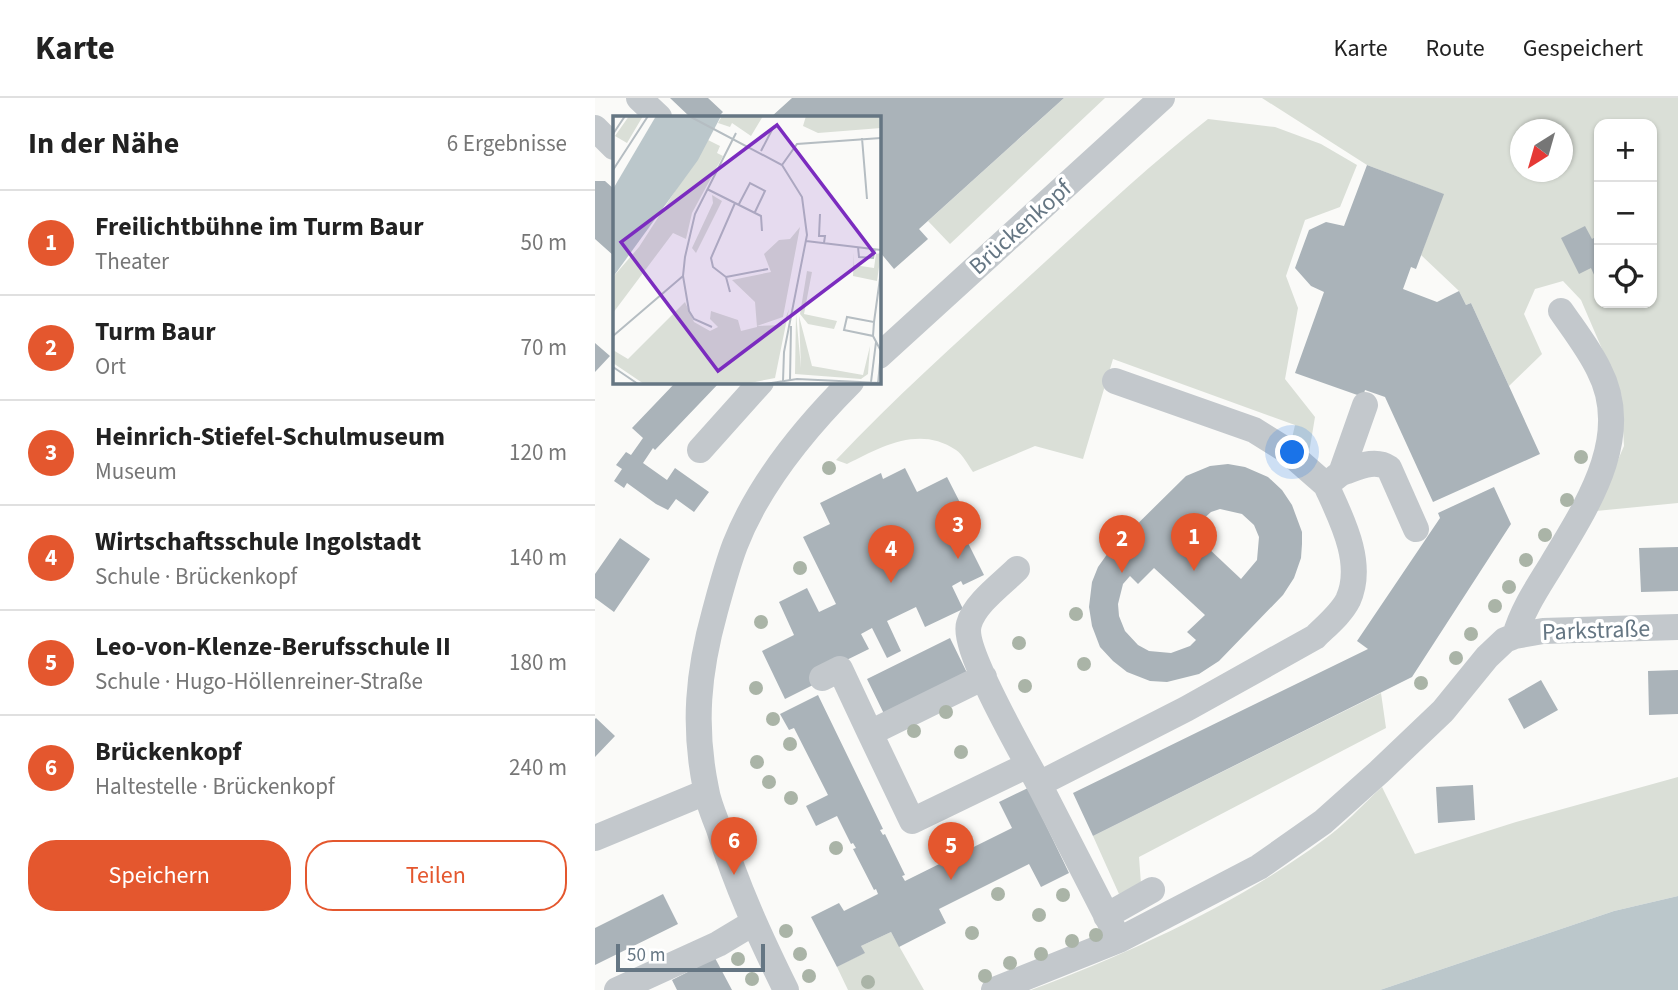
<!DOCTYPE html>
<html lang="de">
<meta charset="utf-8">
<style>
body{margin:0;font-family:"Source Sans 3",sans-serif;background:#f2f2f2;color:#222}
.controls{position:absolute;right:21px;top:21px;display:grid;overflow:hidden;border-radius:14px;box-shadow:0 2px 5px #0004}
.controls button{width:63px;height:63px;display:grid;place-items:center;padding:0;border:0;border-bottom:2px solid #e0e0e0;background:#fff;color:#222;font:35px sans-serif}
.compass{position:absolute;left:915px;top:21px;width:63px;height:63px;border-radius:50%;background:#fff;box-shadow:0 2px 5px #0004;rotate:217deg}
.scale{position:absolute;left:21px;bottom:18px;width:149px;box-sizing:border-box;padding-left:7px;border:4px solid #657683;border-top:0;font-size:19px;line-height:24px;white-space:nowrap;color:#657683;-webkit-text-stroke:5px #fff;paint-order:stroke}
.you{position:absolute;left:698px;top:355px;width:24px;height:24px;margin:-18px;border:5px solid #fff;border-radius:50%;background:#1a73e8;box-shadow:0 0 0 10px #1a73e833}
.badge{display:grid;place-items:center;width:46px;height:46px;border-radius:50%;background:#e4572e;color:#fff;font-size:23px;font-weight:700}
.pin{position:absolute;translate:-50% -58px;filter:drop-shadow(0 2px 4px #0008)}
.pin::after{content:'';position:absolute;top:37px;width:24px;height:21px;background:inherit;clip-path:polygon(0 0,100% 0,50% 100%)}
.list{margin:0;padding:0;list-style:none}
h2{display:flex;justify-content:space-between;align-items:center;height:91px;margin:0;padding:0 28px;font-size:30px}
h2 small{font-size:23px;font-weight:400;color:#767676}
.list li{display:grid;grid-template-columns:46px 1fr auto;gap:21px;align-items:center;box-sizing:border-box;height:105px;padding:0 28px;border-top:2px solid #e0e0e0}
.list b{display:block;font-size:26px;white-space:nowrap}
.list p{margin:0;font-size:23px;white-space:nowrap;color:#767676}
.list em{font-size:23px;font-style:normal;color:#767676}
.actions{display:flex;gap:14px;padding:21px 28px}
.actions a{flex:1;padding:16px 0;border:2px solid #e4572e;border-radius:28px;text-align:center;font-size:24px;color:#e4572e}
.actions .main{background:#e4572e;color:#fff}
.icon{flex:none;width:38px;height:38px;fill:none;stroke:currentColor;stroke-width:2;stroke-linecap:round;stroke-linejoin:round}
.map{position:relative;flex:none;width:1083px;height:892px;overflow:hidden}
header{display:flex;align-items:center;gap:42px;box-sizing:border-box;height:98px;padding:0 35px;background:#fff;border-bottom:2px solid #e0e0e0}
header strong{font-size:33px}
nav{display:flex;gap:38px;margin-inline-start:auto;font-size:24px}
main{display:flex}
aside{flex:1;background:#fff}
.map>svg:first-child{display:block}
.green{fill:#dadfd7;fill-rule:evenodd}
.water{fill:#bbc7cb}
.building{fill:#aab3b9;fill-rule:evenodd}
.lines{fill:none;stroke-linecap:round;stroke-linejoin:round}
.minor{stroke:#c3c8cc;stroke-width:26}
.tree{fill:#aab4a7}
.labels{text-anchor:middle;stroke-width:7;stroke-linejoin:round;paint-order:stroke}
.street-label{font-size:24px;fill:#657683;stroke:#fff}
.inset-road{fill:none;stroke:#b5bdc2;stroke-width:2}
.view{fill:#7b2cbf;fill-opacity:0.15;stroke:#7b2cbf;stroke-width:3.5}
.inset-edge{fill:none;stroke:#657683;stroke-width:3.5}
</style>
<header>
<strong>Karte</strong>
<nav><a>Karte</a><a>Route</a><a>Gespeichert</a></nav>
</header>
<main>
<aside>
<h2>In der Nähe<small>6 Ergebnisse</small></h2>
<ul class="list">
<li><span class="badge">1</span><div><b>Freilichtbühne im Turm Baur</b><p>Theater</p></div><em>50 m</em></li>
<li><span class="badge">2</span><div><b>Turm Baur</b><p>Ort</p></div><em>70 m</em></li>
<li><span class="badge">3</span><div><b>Heinrich-Stiefel-Schulmuseum</b><p>Museum</p></div><em>120 m</em></li>
<li><span class="badge">4</span><div><b>Wirtschaftsschule Ingolstadt</b><p>Schule · Brückenkopf</p></div><em>140 m</em></li>
<li><span class="badge">5</span><div><b>Leo-von-Klenze-Berufsschule II</b><p>Schule · Hugo-Höllenreiner-Straße</p></div><em>180 m</em></li>
<li><span class="badge">6</span><div><b>Brückenkopf</b><p>Haltestelle · Brückenkopf</p></div><em>240 m</em></li>
</ul>
<div class="actions"><a class="main">Speichern</a><a>Teilen</a></div>
</aside>
<div class="map">
<svg width="1083" height="892" viewBox="0 0 1083 892">
<rect width="100%" height="100%" fill="#fafaf8"/>
<path class="green" d="M469,0H510L355,146L333,123Z
M667,0H1083V405L1001,413L1029,348L1026,295L986,202L968,183L940,191L929,216L947,256L914,288L876,205L871,207L864,193L826,157L848,96L772,67ZM1004,26H1057V205H1004ZM926,32H968V74H926Z
M613,21L680,29L726,46L762,67L745,109L710,122L691,178L703,210L690,281L720,319L714,355L703,356L695,349L700,327L518,261L488,361L440,348L378,374C373,367 368,357 361,352C324,327 286,349 252,366L241,362C303,296 371,236 438,175C495,123 552,69 613,21Z
M786,595L791,630L544,759L546,786L524,796L498,738Z
M1083,679V798L1019,813L785,892H436C537,854 640,807 727,743C749,728 767,707 787,689L820,756L921,724Z
M296,834L329,892H253L242,869L269,855L266,848Z"/>
<path class="water" d="M1083,798V892H785L1019,813Z"/>
<path class="building" d="M75,0H113L128,14L123,19H95Z
M197,0H469L324,131L333,141L299,171L284,153V19H176Z
M772,67L849,96L821,171L816,169L808,191L842,204L864,193L871,207L876,205L945,356L838,404L790,299L770,292L768,299L700,275L729,194L716,188L700,170L714,132L731,124L749,128Z
M0,83H10L19,91V158L0,141Z
M990,128L997,141L1004,137V188L996,170L984,176L966,140Z
M0,245L15,258L0,274Z
M81,284H125L60,352L58,350L48,365L72,382L80,370L114,394L99,414L81,401L73,412L61,406L32,385L29,390L19,383L27,371L21,367L31,354L36,357L48,340L37,330Z
M633,366L650,369L673,379L687,392L697,407L707,434V446L706,460L699,480L688,497L624,563L604,576L572,584L555,583L532,574L518,563L505,549L497,528L494,509L497,484L503,469L513,455L591,378L615,368ZM625,411L647,416L659,427L664,439L662,462L646,481L595,433L616,414ZM559,470L610,517L592,534L601,542L595,548L576,555L554,553L543,547L530,533L524,518L523,506L528,486L535,478L543,486Z
M310,370L322,394L352,379L378,430L368,435L389,477L368,487L366,483L357,488L368,511L330,529L321,509L292,523L306,553L292,560L277,530L266,536L274,551L221,577L224,584L190,601L167,553L199,537L184,504L212,490L224,514L241,506L208,439L235,426L225,405L286,375L288,381Z
M899,389L916,426L817,579L498,738L478,695L773,551L762,543L845,420L843,415Z
M25,440L55,461L19,514L0,500V476Z
M1083,449V493L1046,494L1044,450Z
M355,540L375,581L292,622L272,581Z
M1083,572V616L1054,617L1053,573Z
M946,582L963,612L929,631L913,601Z
M223,597L288,731L285,732L288,737L290,736L310,777L307,778L310,783L417,730L404,704L433,690L474,775L446,789L434,766L344,811L351,825L304,849L296,834L266,848L270,855L242,869L216,819L244,805L249,813L283,796L281,791L279,792L258,751L261,750L258,745L256,746L242,718L221,728L211,708L233,697L199,630L194,632L185,616Z
M1,620L20,638L0,659V621Z
M878,687L880,722L843,725L841,689Z
M68,796L83,826L0,867V830Z
M120,860L137,892H82L77,882Z"/>
<g class="lines">
<path class="minor" d="M44,0L64,19
M0,30L19,49
M284,258L567,0
M520,283L659,332L691,352L731,387
M105,352L166,284
M746,375C762,370 779,360 794,370L821,431
M422,471C407,486 380,505 374,526C366,551 432,663 446,690C472,741 498,791 524,842
M920,538C927,512 943,489 957,466C991,409 1039,339 1004,272C994,251 979,232 966,213
M389,579L275,635L317,723L433,667
M227,580L245,571L275,635
M444,686L591,611L720,539C731,528 746,516 753,502C770,465 746,420 731,387L746,375L770,307
M0,740L111,694
M511,818L557,792
M22,892L123,846L158,825
M191,892C165,839 141,787 124,731C119,718 113,704 111,691C98,628 103,574 120,513C126,491 132,468 140,447C164,385 210,330 256,284
M399,892L524,842L664,769L728,724L784,674L848,613L892,559L910,542L920,538L948,533L1083,529"/>
</g>
<g class="tree">
<circle cx="986" cy="359" r="7"/>
<circle cx="234" cy="370" r="7"/>
<circle cx="972" cy="402" r="7"/>
<circle cx="950" cy="437" r="7"/>
<circle cx="931" cy="462" r="7"/>
<circle cx="205" cy="470" r="7"/>
<circle cx="914" cy="489" r="7"/>
<circle cx="900" cy="508" r="7"/>
<circle cx="481" cy="516" r="7"/>
<circle cx="166" cy="524" r="7"/>
<circle cx="876" cy="536" r="7"/>
<circle cx="424" cy="545" r="7"/>
<circle cx="861" cy="560" r="7"/>
<circle cx="489" cy="566" r="7"/>
<circle cx="826" cy="585" r="7"/>
<circle cx="430" cy="588" r="7"/>
<circle cx="161" cy="590" r="7"/>
<circle cx="351" cy="614" r="7"/>
<circle cx="178" cy="621" r="7"/>
<circle cx="319" cy="633" r="7"/>
<circle cx="195" cy="646" r="7"/>
<circle cx="366" cy="654" r="7"/>
<circle cx="162" cy="664" r="7"/>
<circle cx="174" cy="684" r="7"/>
<circle cx="196" cy="700" r="7"/>
<circle cx="241" cy="750" r="7"/>
<circle cx="403" cy="796" r="7"/>
<circle cx="468" cy="797" r="7"/>
<circle cx="444" cy="817" r="7"/>
<circle cx="191" cy="833" r="7"/>
<circle cx="377" cy="835" r="7"/>
<circle cx="501" cy="837" r="7"/>
<circle cx="477" cy="843" r="7"/>
<circle cx="205" cy="856" r="7"/>
<circle cx="446" cy="856" r="7"/>
<circle cx="143" cy="861" r="7"/>
<circle cx="415" cy="865" r="7"/>
<circle cx="214" cy="878" r="7"/>
<circle cx="390" cy="878" r="7"/>
<circle cx="157" cy="881" r="7"/>
<circle cx="273" cy="884" r="7"/>
</g>
<g class="labels">
<g class="street-label">
<text transform="translate(425 129) rotate(-42)" y="8">Brückenkopf</text>
<text transform="translate(1001 532) rotate(-2)" y="8">Parkstraße</text>
</g>
</g>
<g transform="translate(18 18)">
<rect width="268" height="268" fill="#fafaf8"/>
<path d="M16,0H30L14,27L2,20ZM109,0H150L138,20L119,7L117,11L105,7ZM193,0H268V12L205,17L190,10ZM95,24L107,30L104,37L110,40L79,97L73,123L60,117L0,197V161L26,131ZM99,79L109,85L83,137L79,132L100,87ZM187,111L170,201L144,210L170,209L176,193L162,262L132,268H31L0,247V234L15,243L72,186L81,206L97,215L105,211L97,203L98,195L125,204L128,215L144,211L142,186L119,164L158,156L151,138L166,124L177,123ZM241,136V149L261,152L263,138L268,137L264,165L240,160ZM194,155L199,156L191,198L224,205L221,213L195,208L187,198ZM183,197L188,252L186,200L199,250L250,259L257,230L255,258L248,263L182,258Z" fill="#dadfd7"/>
<path d="M43,0H108L85,44L0,161V73Z" fill="#bbc7cb"/>
<path class="inset-road" d="M76,0L169,49L189,81L194,119L171,236L170,265M0,18L12,0M249,22L254,83M148,35L161,10M169,49L184,28L268,22M0,54L35,0M94,73L148,100L149,115M126,88L137,67L152,75L142,96M207,98L206,120H212L211,127M193,125L268,134M245,131L246,141L260,142L262,133M113,161L155,153M117,176L113,161L100,151L98,142L122,87M261,206L268,155M99,211L81,203L76,195L70,160L72,141L82,98L123,17M0,220L70,160M260,220L261,206L234,201L231,214L260,220L268,235M0,251L25,268M177,264L178,210M258,266L263,226M152,268L184,263L268,267M265,268L268,235"/>
<path class="view" d="M164,9L261,137L105,255L8,126Z"/>
<rect width="268" height="268" class="inset-edge"/>
</g>
</svg>
<div class="controls">
<button>+</button>
<button>−</button>
<button><svg class="icon" aria-label="locate" viewBox="0 0 24 24"><circle cx="12" cy="12" r="6"/><path d="M12 2v4M12 18v4M2 12h4M18 12h4"/></svg></button>
</div>
<svg class="compass" viewBox="-18 -18 36 36"><path d="M0-13l5 13h-10z" fill="#e53935"/><path d="M0 13l5-13h-10z" fill="#767676"/></svg>
<div class="scale">50 m</div>
<div class="you"></div>
<div class="pin badge" style="left:599px;top:473px">1</div>
<div class="pin badge" style="left:527px;top:475px">2</div>
<div class="pin badge" style="left:363px;top:461px">3</div>
<div class="pin badge" style="left:296px;top:485px">4</div>
<div class="pin badge" style="left:356px;top:782px">5</div>
<div class="pin badge" style="left:139px;top:777px">6</div>
</div>
</main>
